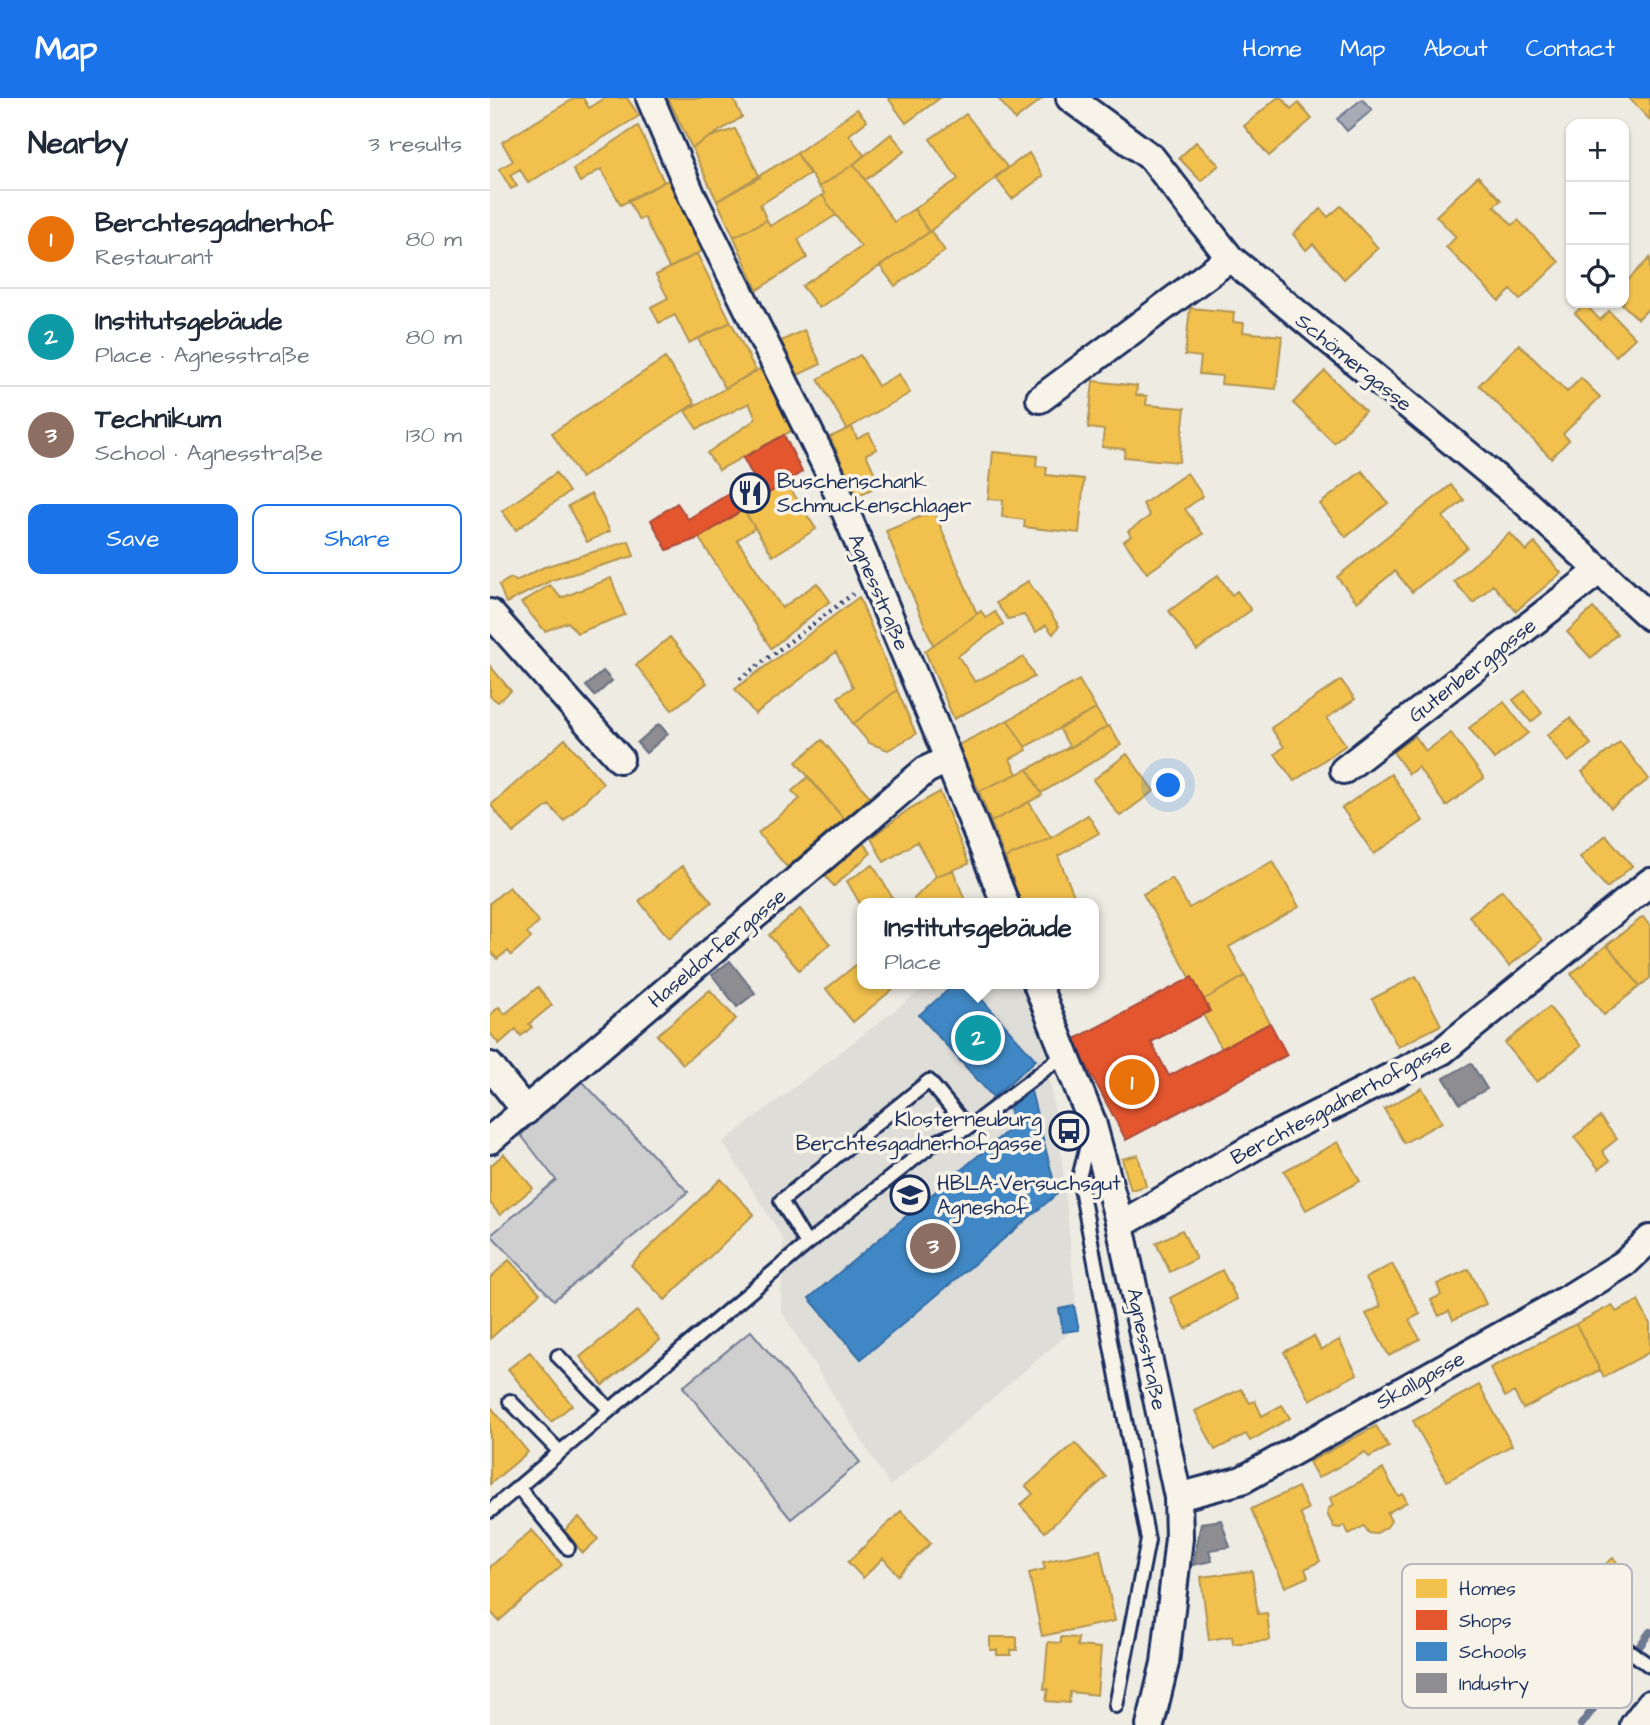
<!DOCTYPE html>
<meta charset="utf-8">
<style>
body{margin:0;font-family:"Architects Daughter",sans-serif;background:#f6f6f7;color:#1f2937}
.controls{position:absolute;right:21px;top:21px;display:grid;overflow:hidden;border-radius:14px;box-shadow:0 2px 5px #0004}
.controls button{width:63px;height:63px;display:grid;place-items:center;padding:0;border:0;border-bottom:2px solid #e0e1e3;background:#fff;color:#1f2937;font:35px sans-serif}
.you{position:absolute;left:679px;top:688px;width:24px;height:24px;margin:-18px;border:5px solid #fff;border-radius:50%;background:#1a73e8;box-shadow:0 0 0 10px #1a73e833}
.badge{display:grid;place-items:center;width:46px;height:46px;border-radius:50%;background:#1a73e8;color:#fff;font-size:23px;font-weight:700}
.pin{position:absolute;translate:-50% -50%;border:4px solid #fff;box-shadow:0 2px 7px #0006}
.popup{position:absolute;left:367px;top:800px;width:242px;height:91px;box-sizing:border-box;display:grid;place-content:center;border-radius:14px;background:#fff;filter:drop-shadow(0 2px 5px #0005);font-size:23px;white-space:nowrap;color:#747a83}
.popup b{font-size:26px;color:#1f2937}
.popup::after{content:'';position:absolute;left:50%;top:100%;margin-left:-14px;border:14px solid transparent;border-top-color:#fff}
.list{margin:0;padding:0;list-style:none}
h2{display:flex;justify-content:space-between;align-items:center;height:91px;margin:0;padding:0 28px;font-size:30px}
h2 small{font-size:23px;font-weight:400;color:#747a83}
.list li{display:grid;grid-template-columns:46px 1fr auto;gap:21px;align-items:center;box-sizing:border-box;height:98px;padding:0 28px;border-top:2px solid #e0e1e3}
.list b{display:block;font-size:26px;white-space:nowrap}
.list p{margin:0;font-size:23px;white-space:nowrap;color:#747a83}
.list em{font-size:23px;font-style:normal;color:#747a83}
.actions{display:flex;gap:14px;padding:21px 28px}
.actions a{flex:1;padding:16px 0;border:2px solid #1a73e8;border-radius:14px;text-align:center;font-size:24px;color:#1a73e8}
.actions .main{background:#1a73e8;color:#fff}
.icon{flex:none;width:38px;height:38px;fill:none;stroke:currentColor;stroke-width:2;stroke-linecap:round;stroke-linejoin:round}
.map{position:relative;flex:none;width:1160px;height:1627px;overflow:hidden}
header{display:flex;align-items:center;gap:42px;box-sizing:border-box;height:98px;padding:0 35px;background:#1a73e8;color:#fff}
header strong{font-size:33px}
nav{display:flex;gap:38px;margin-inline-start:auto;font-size:24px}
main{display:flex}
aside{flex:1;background:#fff}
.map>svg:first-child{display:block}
.built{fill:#deddd8}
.green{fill:#cfcfcf;stroke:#757f96;stroke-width:2}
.water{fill:#a6abb5;stroke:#6e7992;stroke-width:2}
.homes{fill:#f2c14e;stroke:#b29553;stroke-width:2}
.shops{fill:#e4572e;stroke:#a84b3c;stroke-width:2}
.schools{fill:#3f88c5;stroke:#346da6;stroke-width:2}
.industry{fill:#8d8d92;stroke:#6b7182;stroke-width:2}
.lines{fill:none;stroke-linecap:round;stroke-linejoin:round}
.stream{stroke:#6e7992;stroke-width:8}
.lane-casing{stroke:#1b2f5e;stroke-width:18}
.street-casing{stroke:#1b2f5e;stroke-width:32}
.path{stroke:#1b2f5e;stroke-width:4.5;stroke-dasharray:2 5;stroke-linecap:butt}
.lane{stroke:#f7f3e8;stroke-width:12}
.street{stroke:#f7f3e8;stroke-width:26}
.labels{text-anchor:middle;stroke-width:7;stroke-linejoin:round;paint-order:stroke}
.street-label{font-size:21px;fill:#1b2f5e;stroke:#f7f3e8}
.poi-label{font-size:21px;fill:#1b2f5e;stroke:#f7f3e8;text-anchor:start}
.key{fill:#f7f3e8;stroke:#b5b8bf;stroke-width:2}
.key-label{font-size:19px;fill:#1b2f5e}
</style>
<header>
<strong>Map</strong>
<nav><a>Home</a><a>Map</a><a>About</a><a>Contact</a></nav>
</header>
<main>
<aside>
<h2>Nearby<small>3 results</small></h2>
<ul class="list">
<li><span class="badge" style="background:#e8710a">1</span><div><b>Berchtesgadnerhof</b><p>Restaurant</p></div><em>80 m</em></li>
<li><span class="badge" style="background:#0f9aa8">2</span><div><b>Institutsgebäude</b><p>Place · Agnesstraße</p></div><em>80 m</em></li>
<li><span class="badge" style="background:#8d6e63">3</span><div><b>Technikum</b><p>School · Agnesstraße</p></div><em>130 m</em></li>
</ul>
<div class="actions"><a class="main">Save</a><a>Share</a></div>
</aside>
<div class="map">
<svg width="1160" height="1627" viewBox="0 0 1160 1627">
<rect width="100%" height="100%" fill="#eeebe2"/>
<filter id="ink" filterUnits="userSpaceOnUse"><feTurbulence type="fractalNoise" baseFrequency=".0143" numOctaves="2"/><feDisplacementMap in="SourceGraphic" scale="14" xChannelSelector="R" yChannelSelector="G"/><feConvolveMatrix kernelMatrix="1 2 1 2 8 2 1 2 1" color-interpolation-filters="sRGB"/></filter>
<g filter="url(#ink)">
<path class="built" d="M439,886H528L552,934L571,1053L588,1227L400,1388L291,1213L293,1141L233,1044Z"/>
<path class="green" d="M90,981L198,1094L64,1202L1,1137L66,1082L31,1037Z
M261,1233L370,1364L301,1421L193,1289Z"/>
<path class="water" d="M872,1L882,12L857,33L847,21Z"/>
<path class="homes" d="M85,0H93L99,10L115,0H137L149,18L38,85L30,71L20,77L27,88L21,91L9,71L23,63L12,44Z
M178,0H243L252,19L202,50Z
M398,0H450L416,25Z
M508,0H553L525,22Z
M787,0H792L801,11L808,5L822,21L779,58L754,28Z
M1139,0H1160V22Z
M367,11L377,23L359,37L374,57L364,66L329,89L307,55Z
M476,16L518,70L439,134L424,111L468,81L440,41Z
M148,28L174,84L131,107L111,71L90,84L83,71Z
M245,31L270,79L227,103L202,50L220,39Z
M401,36L415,53L375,82L364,66Z
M706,44L729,67L711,83L689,60Z
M307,55L319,76L270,107L277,122L244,139L227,103Z
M539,55L553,78L522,101L505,79Z
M364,66L404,124L424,111L439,134L329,210L312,188L371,149L346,117L332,97L335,96L329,89Z
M988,78L1011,102L1004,108L1022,127L1028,122L1069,164L1030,202L1021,192L1009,203L956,149L966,139L946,118Z
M178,82L212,153L179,170L154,119L149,122L138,102Z
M332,97L346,117L308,141L317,160L267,192L244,139L277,122L280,128Z
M851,108L888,150L854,181L823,146L816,152L803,136L831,111L838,119Z
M441,133L455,153L405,188L390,168Z
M207,156L241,224L199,245L185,217L169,225L161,209L178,200L166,177Z
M1160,160V209L1148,221L1131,205H1134V186Z
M1095,206L1110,222L1119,213L1145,240L1126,258L1085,215Z
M700,210L744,214L743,224L754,225L753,234L792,238L786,291L731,286L732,278L709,276L711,259L695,257Z
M241,224L266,273L235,290L208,241Z
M314,232L331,266L308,277L291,243Z
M1029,246L1077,294L1091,280L1110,299L1073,336L1079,342L1061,360L989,287Z
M370,257L388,288L409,276L420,295L357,331L328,281Z
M175,260L205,305L91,380L62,335Z
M270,271L305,331L229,372L217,355L266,321L259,305L207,331L195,313Z
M835,273L875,313L844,345L803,305Z
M603,283L647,288L646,297L657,298L656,307L695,310L689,364L634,359L635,351L612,349L614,332L598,330Z
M362,329L367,341L379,335L387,351L376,356L390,387L367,398L340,339Z
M503,354L547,358L546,368L557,369L556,377L594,381L589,435L534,429L535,422L512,419L513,402L498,401Z
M872,373L898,405L856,439L830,406Z
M66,375L79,394L26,432L12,413Z
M697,375L713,398L695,411L713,436L657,475L634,443L641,438L638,433L660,418L653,406Z
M296,384L326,431L283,458L253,411Z
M961,387L974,402L953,419L977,449L922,494L905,473L867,504L847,479Z
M101,396L120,433L97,444L78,408Z
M253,411L265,430L247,442L292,510L327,485L340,503L281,550L209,440Z
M444,413L487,516L443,547L396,433Z
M1020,435L1036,453L1045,445L1071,475L1026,513L1003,487L983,505L964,483Z
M139,443L144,458L62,482L16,505L9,487L21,480L26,483L54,469Z
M728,477L742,497L747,493L761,512L707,552L679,513Z
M121,480L135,517L87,535L78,524L55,533L31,505L60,487L71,500Z
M538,483L569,528L563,536L556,527L546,534L534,517L518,521L506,505Z
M369,499L407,592L363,626L348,599L363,589L346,554L265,616L245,591Z
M1103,510L1127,536L1101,560L1077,534Z
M491,513L496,520L505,514L513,526L468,558L485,584L534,559L544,579L464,621L435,553Z
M180,539L217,585L182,612L146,567Z
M0,568L21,593L8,604L0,598Z
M589,582L606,611L535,649L518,622Z
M851,582L865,601L837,620L856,647L804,683L785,656L794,649L781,630Z
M407,592L426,636L398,652L379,645L363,626Z
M1035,593L1052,615L1041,624L1023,602Z
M1014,604L1038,635L1004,661L979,630Z
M606,611L617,629L580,650L569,630Z
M1080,620L1101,646L1078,664L1057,637Z
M518,622L537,652L520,661L527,676L489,693L468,647Z
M619,628L631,647L551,695L538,671Z
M961,635L994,680L956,708L928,669L919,676L903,654L925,638L936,653Z
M75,641L113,685L74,723L59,707L23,735L1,707Z
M332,642L380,699L354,721L306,664Z
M1130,644L1159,681L1121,710L1092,674Z
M637,656L664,693L630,718L603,682Z
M538,671L552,697L501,724L489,693Z
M901,676L933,723L884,756L852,710Z
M318,679L354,721L297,769L268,735L310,701L302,693Z
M450,694L479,766L446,778L427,744L394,764L381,740L419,711Z
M539,704L561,740L515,760L501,724Z
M598,717L609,735L568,758L587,805H531L515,760L561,740Z
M1116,737L1142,768L1117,790L1090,759Z
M372,744L381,755L344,788L335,778Z
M783,763L809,809L739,849L755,878L713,902L653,796L682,780L699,810Z
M383,767L402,799L391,805H372V809L357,783Z
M192,768L222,804L179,840L149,803Z
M463,772L476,805H420L446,778Z
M19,789L49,824L37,835L41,840L21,857L18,853L7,861L0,853V805Z
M1012,792L1052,842L1019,868L979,818Z
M310,811L340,846L309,872L279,837Z
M1153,819L1160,828V880L1150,888L1117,847Z
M1117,847L1150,888L1114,917L1081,876Z
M372,862V886H409L363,924L336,891Z
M755,878L780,925L732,951L713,917L720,913L713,902Z
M926,878L951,927L908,949L882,901Z
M48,889L62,907L39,926L42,929L31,938L26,931L9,946L0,935V917L9,909L15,916Z
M220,892L246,921L193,966L167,937Z
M1059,909L1091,948L1047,984L1015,945Z
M932,990L952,1024L914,1045L894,1011Z
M1110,1019L1127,1041L1112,1053L1119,1063L1109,1071L1084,1039Z
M848,1044L870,1083L816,1112L794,1073Z
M14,1056L43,1090L10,1117L0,1105V1068Z
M648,1057L656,1088L641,1092L632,1061Z
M231,1081L264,1116L175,1202L141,1167Z
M692,1132L706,1161L680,1174L666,1145Z
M19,1162L50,1195L0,1241V1180Z
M902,1166L930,1216L919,1222L930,1241L899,1258L876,1216L891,1208L876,1180Z
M979,1171L996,1206L963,1222L959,1213L949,1218L941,1202L951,1197L947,1186Z
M732,1172L747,1201L696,1231L680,1200Z
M1148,1203L1160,1226V1254L1114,1279L1086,1226L1122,1207L1126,1214Z
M147,1213L170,1242L113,1287L90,1259Z
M1086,1226L1110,1272L1033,1311L1024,1294L1015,1299L1000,1270Z
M824,1238L831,1252L849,1242L867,1276L820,1302L794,1254Z
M40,1254L82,1307L61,1324L18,1271Z
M989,1287L1022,1347L957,1383L923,1323Z
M751,1291L760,1305L765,1303L772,1318L792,1307L800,1320L760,1343L756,1336L725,1352L705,1313Z
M0,1308L38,1354L0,1386Z
M886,1328L899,1349L879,1359L875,1354L828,1380L819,1364Z
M585,1345L616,1379L555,1434L530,1407L543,1396L536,1388Z
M893,1371L908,1398L913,1396L917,1404L897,1415L901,1423L897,1429L885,1436L879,1435L874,1428L859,1436L854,1427L850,1430L844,1429L837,1416L838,1411L843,1407L840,1400Z
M808,1389L818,1411L810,1415L830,1463L815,1471L818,1479L795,1489L761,1411Z
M411,1413L441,1445L408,1477L393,1460L373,1480L358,1464Z
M89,1419L108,1441L93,1455L74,1433Z
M42,1432L72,1467L9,1523L0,1513V1469Z
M610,1452L625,1523L552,1538L539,1475L555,1471L553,1464Z
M1123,1460L1142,1481L1127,1496L1126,1535L1097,1575L1069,1553L1079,1539V1495Z
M762,1473L768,1516L777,1515L780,1542L743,1546L742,1538L719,1542L711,1479Z
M500,1539H527V1552H521V1557H507V1552H500Z
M571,1539L588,1540L587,1548L611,1550L607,1597L580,1594L579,1605L556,1603L558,1591H554L558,1544L571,1545Z"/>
<path class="shops" d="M294,337L312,374L209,440L177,452L161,422L187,405L198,421L264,380L253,360Z
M702,879L720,913L661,944L679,978L780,925L797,957L636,1042L583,942Z"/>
<path class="schools" d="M465,886H478L546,962L503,999L429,917Z
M540,989L567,1096L371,1261L319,1200L521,1030L520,1002Z
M584,1208L589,1232L573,1234L569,1211Z"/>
<path class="industry" d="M113,573L122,583L105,598L96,588Z
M169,626L178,636L156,655L147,645Z
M240,863L265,895L247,909L222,877Z
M981,965L997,991L970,1006L954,980Z
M731,1422L740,1449L719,1452L722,1463L703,1467L711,1425Z"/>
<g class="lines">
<path class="stream" d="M1091,1627L1160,1534"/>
<g class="lane-casing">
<path id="lane" d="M600,1035L589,1080L658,1442L626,1608
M317,1146L291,1103L439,983L478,1030
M68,1258L120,1312
M20,1303L70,1354
M28,1389L78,1450
M0,1413L317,1146L444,1045L478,1030L575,956
M1134,1549L1160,1568"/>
</g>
<g class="street-casing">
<path id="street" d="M160,0L201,96L339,374L443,623L515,805
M580,0L662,60L740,160L1034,403L1160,519
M550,301L740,160
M0,515L130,661
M854,672L1110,472
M547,886L602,1024L630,1127L688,1399L689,1440L675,1565L660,1627
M0,968L36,1013
M0,1042L436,672L457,662
M630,1127L774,1043L952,953L1160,784
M688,1399L752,1382L1077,1201L1135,1165L1160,1141
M1144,1627L1160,1606"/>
</g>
<path class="path" d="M250,581L363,496"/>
<use href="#lane" class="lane"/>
<use href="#street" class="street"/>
</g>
</g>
<defs>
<g id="restaurant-ring" transform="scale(2.0125)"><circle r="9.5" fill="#f7f3e8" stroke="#1b2f5e" stroke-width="1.5"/><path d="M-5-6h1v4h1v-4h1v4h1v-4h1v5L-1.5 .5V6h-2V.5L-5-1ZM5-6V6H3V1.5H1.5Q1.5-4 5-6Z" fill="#1b2f5e"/></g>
<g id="bus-ring" transform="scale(2.0125)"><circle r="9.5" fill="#f7f3e8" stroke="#1b2f5e" stroke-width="1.5"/><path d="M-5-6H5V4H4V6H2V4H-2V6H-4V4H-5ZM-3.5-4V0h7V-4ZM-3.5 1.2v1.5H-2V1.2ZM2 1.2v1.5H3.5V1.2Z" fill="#1b2f5e"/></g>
<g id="school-ring" transform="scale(2.0125)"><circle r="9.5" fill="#f7f3e8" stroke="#1b2f5e" stroke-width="1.5"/><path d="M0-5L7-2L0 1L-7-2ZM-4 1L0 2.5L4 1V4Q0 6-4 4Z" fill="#1b2f5e"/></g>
</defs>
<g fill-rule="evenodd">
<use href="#restaurant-ring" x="260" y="395"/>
<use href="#bus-ring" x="579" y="1033"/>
<use href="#school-ring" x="420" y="1097"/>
</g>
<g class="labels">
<g class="street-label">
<text transform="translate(864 264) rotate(39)" y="7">Schömergasse</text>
<text transform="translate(389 494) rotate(67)" y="7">Agnesstraße</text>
<text transform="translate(982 572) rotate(-38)" y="7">Gutenberggasse</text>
<text transform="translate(227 850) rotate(-40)" y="7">Haseldorfergasse</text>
<text transform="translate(851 1003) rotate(-28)" y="7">Berchtesgadnerhofgasse</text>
<text transform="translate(657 1251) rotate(78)" y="7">Agnesstraße</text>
<text transform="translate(930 1282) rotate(-29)" y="7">Skallgasse</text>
</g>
<g class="poi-label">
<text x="287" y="390">Buschenschank<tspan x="287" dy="24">Schmuckenschlager</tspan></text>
<text x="552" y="1028" text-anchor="end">Klosterneuburg<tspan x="552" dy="24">Berchtesgadnerhofgasse</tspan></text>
<text x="447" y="1092">HBLA-Versuchsgut<tspan x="447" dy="24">Agneshof</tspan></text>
</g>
</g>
<rect x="912" y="1466" width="230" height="144" rx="10" class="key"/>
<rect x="926" y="1481" width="31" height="19" fill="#f2c14e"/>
<rect x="926" y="1512" width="31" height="20" fill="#e4572e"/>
<rect x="926" y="1544" width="31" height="19" fill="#3f88c5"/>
<rect x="926" y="1575" width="31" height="20" fill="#8d8d92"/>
<g class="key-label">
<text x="969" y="1497">Homes</text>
<text x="969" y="1529">Shops</text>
<text x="969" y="1560">Schools</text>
<text x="969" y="1592">Industry</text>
</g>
</svg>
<div class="controls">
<button>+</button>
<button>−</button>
<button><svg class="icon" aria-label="locate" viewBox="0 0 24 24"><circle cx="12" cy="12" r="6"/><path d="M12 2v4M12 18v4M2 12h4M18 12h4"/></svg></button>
</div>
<div class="you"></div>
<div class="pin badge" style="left:642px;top:984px;background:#e8710a">1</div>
<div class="pin badge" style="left:488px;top:940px;background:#0f9aa8">2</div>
<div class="popup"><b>Institutsgebäude</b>Place</div>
<div class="pin badge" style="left:443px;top:1148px;background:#8d6e63">3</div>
</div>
</main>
